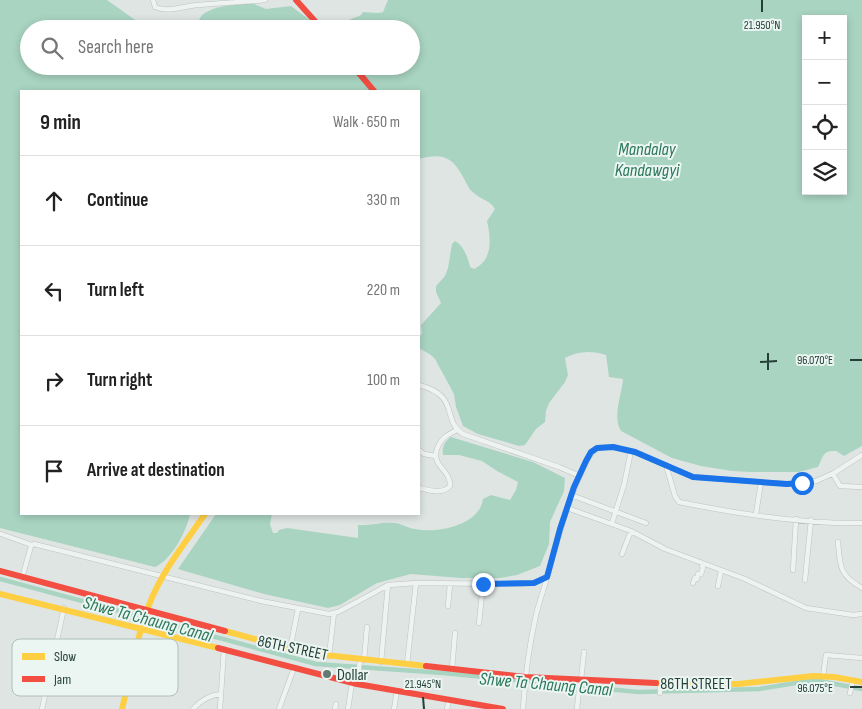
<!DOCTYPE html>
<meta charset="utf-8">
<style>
body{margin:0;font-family:"Sofia Sans Condensed",sans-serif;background:#f6f6f6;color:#222}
.controls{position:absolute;right:15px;top:15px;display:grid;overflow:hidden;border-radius:0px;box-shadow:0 2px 8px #0003}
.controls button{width:45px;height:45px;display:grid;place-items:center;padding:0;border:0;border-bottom:1px solid #e0e0e0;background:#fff;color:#222;font:25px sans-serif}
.stop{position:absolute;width:15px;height:15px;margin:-11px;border:4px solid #1a73e8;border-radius:50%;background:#fff}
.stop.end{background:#1a73e8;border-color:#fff;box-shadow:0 1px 5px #0008}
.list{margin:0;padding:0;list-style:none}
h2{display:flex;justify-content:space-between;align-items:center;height:65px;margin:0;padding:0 20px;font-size:21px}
h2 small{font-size:16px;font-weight:400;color:#767676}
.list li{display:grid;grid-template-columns:32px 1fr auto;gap:15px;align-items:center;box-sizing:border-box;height:90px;padding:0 20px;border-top:1px solid #e0e0e0}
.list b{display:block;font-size:19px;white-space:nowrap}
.list em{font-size:16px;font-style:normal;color:#767676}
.icon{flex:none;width:28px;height:28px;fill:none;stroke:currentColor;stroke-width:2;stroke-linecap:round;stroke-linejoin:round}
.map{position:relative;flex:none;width:862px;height:709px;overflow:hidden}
.search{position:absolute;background:#fff;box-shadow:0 2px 8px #0003;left:20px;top:20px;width:400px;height:55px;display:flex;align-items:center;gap:12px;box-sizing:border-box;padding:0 18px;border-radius:28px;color:#767676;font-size:19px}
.panel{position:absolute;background:#fff;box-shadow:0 2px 8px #0003;left:20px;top:90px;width:400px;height:425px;border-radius:0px}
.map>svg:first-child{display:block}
.water{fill:#a9d4c2;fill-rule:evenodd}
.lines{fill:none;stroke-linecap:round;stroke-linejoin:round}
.canal{stroke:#a9d4c2;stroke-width:4.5}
.street-casing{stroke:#bdc3c1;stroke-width:5.5}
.street{stroke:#eef2f1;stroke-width:4.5}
.slow{stroke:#ffcf43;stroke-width:6}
.jam{stroke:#f24e42;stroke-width:6}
.route{stroke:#1a73e8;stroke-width:6}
.ticks{fill:none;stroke:#243f37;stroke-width:2}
.poi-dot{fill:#657973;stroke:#ebf5f2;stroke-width:2}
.labels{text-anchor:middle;stroke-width:4;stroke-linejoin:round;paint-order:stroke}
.street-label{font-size:16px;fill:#243f37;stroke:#ebf5f2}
.poi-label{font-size:16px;fill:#243f37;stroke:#ebf5f2;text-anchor:start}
.water-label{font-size:18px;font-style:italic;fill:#2a775a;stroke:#ebf5f2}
.key{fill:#ebf5f2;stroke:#afbeba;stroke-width:1}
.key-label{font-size:14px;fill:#243f37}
.ticks-label{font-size:12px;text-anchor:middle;fill:#243f37;stroke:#ebf5f2;stroke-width:4;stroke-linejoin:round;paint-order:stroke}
</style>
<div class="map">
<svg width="862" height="709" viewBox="0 0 862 709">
<rect width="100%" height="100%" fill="#dfe5e3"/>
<path class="water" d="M0,0H107L138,22L152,29H29V66H411V29H333C342,24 350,18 360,16L363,12L378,13L383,12L388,0H862V446L844,456L836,451C822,450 823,458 818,467L799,472H751L732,471L701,466L672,458L621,431C612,417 622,394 623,379L609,377L606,355C592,350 577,351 565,358L568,375L565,382L549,403L546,411L545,422L536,429L525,445L519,446L478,434L463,426L456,407L454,394L435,359L431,355L419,348V339L422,333L421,325L441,303L436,292V286L445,276L448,268L452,244L455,241C464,246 468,258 470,267L474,269C493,260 491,239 487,221L495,209C490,200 481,200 474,193C469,190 466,182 463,177C452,156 442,153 419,159V91H21V514H190C187,530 172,560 155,567L0,528ZM806,19H843V191H806Z
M245,4H254L266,9L291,6L307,18L318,29H194C197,25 199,19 202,15C213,6 231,5 245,4Z
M451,437L533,462L565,478L564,491L550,522L549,544L540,566L517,575L500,578H461L411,574L377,583L340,605L328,608L264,594L178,569L216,514H272L270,524L273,533H277L279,530L287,528L358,538V525C370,526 382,522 393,523C401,523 408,528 415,529C437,534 480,525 483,499L491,495L510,500L516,490L518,482L497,471L482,461L459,455H443C442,447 444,442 451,437Z"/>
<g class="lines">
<path class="canal" d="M0,579L316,664L443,673L638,692L759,689L814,680L862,689"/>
<g class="street-casing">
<path id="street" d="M153,0L155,7C171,13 182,6 198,5C220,3 243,2 265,0
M419,385C461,396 441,420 463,434L559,467L580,476
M419,450L424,454L435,456
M666,465L675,496L679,502C738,514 801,524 862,523
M833,474L840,486L862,487
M419,488C429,490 442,495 450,486C451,470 431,466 437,449C441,438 447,435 457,430
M571,495L646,523
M567,508L631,531L665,549L745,579L806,608L853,615L862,614
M756,514L761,482
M612,523L624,485L631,451
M1,534L32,545
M838,542C840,566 839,575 862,588
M622,554L631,531
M793,570L796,519
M22,578L31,546L34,544L261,601L329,614L338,612L355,603L388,585L416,583L518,584L533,583L547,577
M805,580L811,520
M693,583L695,578L697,579L698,574H701L703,568L701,563
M718,586L721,571
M448,606L450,584
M479,623L483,584
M290,649L298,609
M329,656L334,613
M364,660L367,627
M381,662L388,585
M407,664L416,583
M452,669L455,633
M823,676L826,655L862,658
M581,680L584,652
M660,683V693
M357,684L360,660
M850,693L853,680
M42,709L64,608
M193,709C201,700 209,695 221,694
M220,709L224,649
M279,709L294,668
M335,709L336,704
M348,709L352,683
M394,709L397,691
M447,709L449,700
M523,709C525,677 529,646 536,615C540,599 546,583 550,567C559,535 567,504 581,473C586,463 588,455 597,448L613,447L635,452L693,477L788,484L816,481L834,473L862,455
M577,709L580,680"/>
</g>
<use href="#street" class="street"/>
<path class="slow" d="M0,594L218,648
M225,631L307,653L426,666
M656,683L738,684L813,676L834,677L862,682
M122,709C131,674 136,638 149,605C162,571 185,543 205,514"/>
<path class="jam" d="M296,0L322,29
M353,66L374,91
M0,571L225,631
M218,648L357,684L503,709
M426,666L525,677L656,683"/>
</g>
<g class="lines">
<path class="route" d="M483,584L534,583L547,577L560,529L574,487L586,461L591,452L597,448L613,447L635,452L693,477L787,484L802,483"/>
</g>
<path class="ticks" d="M762,0V12M768,353V370M850,360H862M760,362L777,361M850,687H862M423,697L424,709"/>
<circle class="poi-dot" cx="327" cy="674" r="5"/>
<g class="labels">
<g class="street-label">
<text transform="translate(293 647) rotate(12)" y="6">86TH STREET</text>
<text x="696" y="689">86TH STREET</text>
</g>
<g class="poi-label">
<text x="337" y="680">Dollar</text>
</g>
<g class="water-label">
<text x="647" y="155">Mandalay<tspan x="647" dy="21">Kandawgyi</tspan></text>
<text transform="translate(148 619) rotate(15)" y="6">Shwe Ta Chaung Canal</text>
<text transform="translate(546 684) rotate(5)" y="6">Shwe Ta Chaung Canal</text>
</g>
</g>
<rect x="12" y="639" width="166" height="57" rx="8" class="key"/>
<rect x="22" y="653" width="23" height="7" fill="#ffcf43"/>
<rect x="22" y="676" width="23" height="6" fill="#f24e42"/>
<g class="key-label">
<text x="54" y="661">Slow</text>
<text x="54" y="684">Jam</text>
</g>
<g class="ticks-label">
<text x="762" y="29">21.950°N</text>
<text x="815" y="364">96.070°E</text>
<text x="423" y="688">21.945°N</text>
<text x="815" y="692">96.075°E</text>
</g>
</svg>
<div class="controls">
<button>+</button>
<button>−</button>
<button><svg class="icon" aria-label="locate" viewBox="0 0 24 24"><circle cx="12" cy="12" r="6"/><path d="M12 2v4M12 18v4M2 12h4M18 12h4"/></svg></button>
<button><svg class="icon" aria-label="layers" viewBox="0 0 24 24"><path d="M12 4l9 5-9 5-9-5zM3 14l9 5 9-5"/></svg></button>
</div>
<div class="stop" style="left:802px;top:483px"></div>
<div class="stop end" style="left:483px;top:584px"></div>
<div class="search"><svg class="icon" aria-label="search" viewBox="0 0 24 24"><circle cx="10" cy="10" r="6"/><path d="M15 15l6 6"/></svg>Search here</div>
<section class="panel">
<h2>9 min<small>Walk · 650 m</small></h2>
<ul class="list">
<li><svg class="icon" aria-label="ahead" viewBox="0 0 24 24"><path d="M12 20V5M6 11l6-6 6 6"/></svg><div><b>Continue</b></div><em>330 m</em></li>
<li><svg class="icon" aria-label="left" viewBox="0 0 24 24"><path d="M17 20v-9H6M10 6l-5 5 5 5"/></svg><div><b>Turn left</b></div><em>220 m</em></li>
<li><svg class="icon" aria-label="right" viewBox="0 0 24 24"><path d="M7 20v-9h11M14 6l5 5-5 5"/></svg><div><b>Turn right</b></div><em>100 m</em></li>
<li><svg class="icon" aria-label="arrive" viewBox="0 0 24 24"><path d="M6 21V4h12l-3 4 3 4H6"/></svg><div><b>Arrive at destination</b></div></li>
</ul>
</section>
</div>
